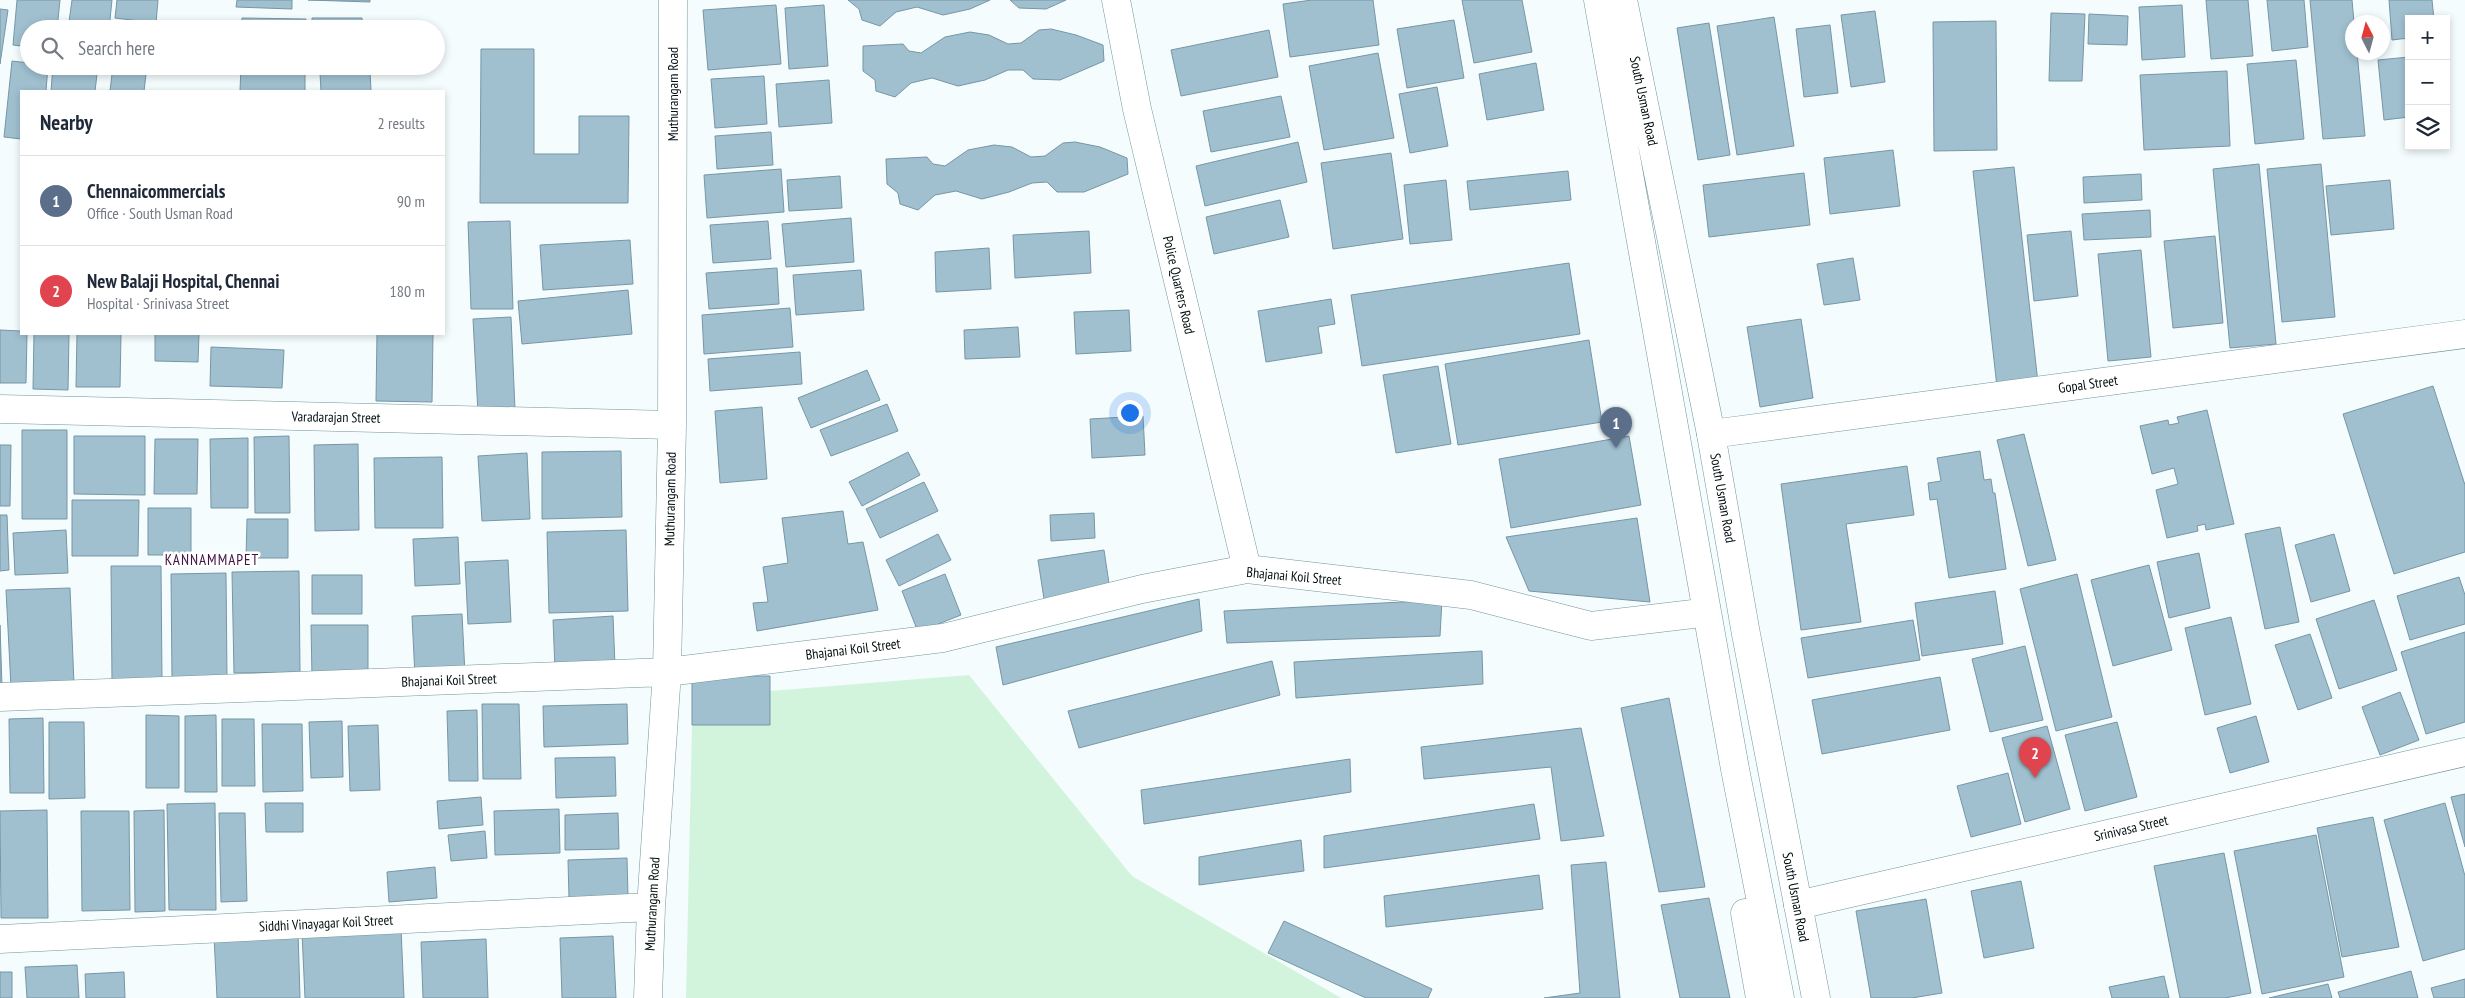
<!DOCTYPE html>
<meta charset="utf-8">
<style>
body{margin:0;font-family:"PT Sans Narrow",sans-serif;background:#f6f6f7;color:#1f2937}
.controls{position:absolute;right:15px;top:15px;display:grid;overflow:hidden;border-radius:0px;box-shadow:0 2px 8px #0003}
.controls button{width:45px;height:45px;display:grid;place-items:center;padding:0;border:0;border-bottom:1px solid #e0e1e3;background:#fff;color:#1f2937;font:25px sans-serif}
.compass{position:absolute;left:2345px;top:15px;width:45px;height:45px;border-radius:50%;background:#fff;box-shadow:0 2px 8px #0003;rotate:354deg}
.you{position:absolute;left:1129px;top:412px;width:18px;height:18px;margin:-12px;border:4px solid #fff;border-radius:50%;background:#1a73e8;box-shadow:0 0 0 8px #1a73e833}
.badge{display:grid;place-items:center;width:32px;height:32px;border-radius:50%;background:#2563eb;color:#fff;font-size:16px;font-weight:700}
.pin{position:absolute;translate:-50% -41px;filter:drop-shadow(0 1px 2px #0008)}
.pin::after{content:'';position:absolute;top:26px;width:18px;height:15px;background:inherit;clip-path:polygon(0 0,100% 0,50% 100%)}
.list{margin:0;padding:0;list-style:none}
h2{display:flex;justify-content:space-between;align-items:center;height:65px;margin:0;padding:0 20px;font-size:21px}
h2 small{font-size:16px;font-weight:400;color:#747a83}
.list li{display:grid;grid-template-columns:32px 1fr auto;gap:15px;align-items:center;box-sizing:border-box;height:90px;padding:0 20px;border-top:1px solid #e0e1e3}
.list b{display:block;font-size:19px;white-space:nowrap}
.list p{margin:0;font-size:16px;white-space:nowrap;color:#747a83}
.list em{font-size:16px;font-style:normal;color:#747a83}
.icon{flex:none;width:28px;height:28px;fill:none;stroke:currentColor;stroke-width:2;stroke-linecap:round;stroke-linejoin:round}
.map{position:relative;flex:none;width:2465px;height:998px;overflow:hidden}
.search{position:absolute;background:#fff;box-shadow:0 2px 8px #0003;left:20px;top:20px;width:425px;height:55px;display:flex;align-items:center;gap:12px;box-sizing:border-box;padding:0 18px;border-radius:28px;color:#747a83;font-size:19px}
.panel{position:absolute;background:#fff;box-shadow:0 2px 8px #0003;left:20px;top:90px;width:425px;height:245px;border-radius:0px}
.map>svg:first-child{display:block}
.green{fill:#d3f4dc}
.building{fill:#a0c0d0;stroke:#7796a5}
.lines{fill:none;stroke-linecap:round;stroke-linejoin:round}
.street-casing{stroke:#71969a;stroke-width:29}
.secondary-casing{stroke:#71969a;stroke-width:29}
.street{stroke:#fff;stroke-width:28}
.secondary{stroke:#fff;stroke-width:28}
.labels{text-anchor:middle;stroke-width:5;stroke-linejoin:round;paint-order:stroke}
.street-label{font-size:14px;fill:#030f10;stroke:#fff}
.neighbourhood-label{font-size:15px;letter-spacing:1px;fill:#421242;stroke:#fff}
</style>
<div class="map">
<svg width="2465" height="998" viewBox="0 0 2465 998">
<rect width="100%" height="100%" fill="#f4fcfd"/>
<path class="green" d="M969,675L1132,876L1341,998H686L692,725H770V691Z"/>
<path class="building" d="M17,0H60L57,29H29V47L13,45Z
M72,0H112L109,29H68Z
M117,0H158L156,23L115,18Z
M237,0H292V9L236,7Z
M308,0H370V2Z
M848,0H990L970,9L943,15L917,7L896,12L880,26L862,20L859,9Z
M1010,0H1066L1046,9L1019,8Z
M1312,0H1373L1379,45L1290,57L1283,4Z
M1462,0H1522L1532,52L1474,63Z
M2206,0H2248L2253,56L2211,59Z
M2267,0H2304L2308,47L2272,51Z
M2310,0H2352L2354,22H2352V52H2357L2365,136L2323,139Z
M2389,0H2432L2434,19H2409V38L2392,40Z
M776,5L781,64L708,70L703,10Z
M824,5L828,66L789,69L785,8Z
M2182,5L2185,57L2142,60L2139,7Z
M0,9L8,10L0,64Z
M1875,11L1885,82L1851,87L1841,15Z
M2051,13L2085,14L2082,81H2049Z
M2089,14L2128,16L2127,45L2088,44Z
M1774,17L1794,146L1737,155L1717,26Z
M242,18L306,19V29H241Z
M312,18H362L363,29H312Z
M1454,20L1464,78L1407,88L1397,29Z
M1996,21L1997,150L1934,151L1933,22Z
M1709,23L1730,155L1698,160L1677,28Z
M1830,25L1838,93L1804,97L1796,29Z
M1051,29L1076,35L1103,45L1104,61L1060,80L1033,79L1023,70H1008L985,80L958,86L932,78L911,83L895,97L876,91L875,80L863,71V46L903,44L909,51L921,53L945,37L970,32L989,35L1008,44L1021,43L1039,30Z
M1269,30L1278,77L1181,96L1171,50Z
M481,49H534V154H579V116H629L628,203H480Z
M1378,53L1394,138L1324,150L1309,66Z
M2409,57V117L2384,120L2378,60Z
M2296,60L2304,139L2255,144L2247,64Z
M12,61L29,63V66H48L46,91H21V139L4,137Z
M1536,63L1544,110L1487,120L1479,74Z
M53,66H98L95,91H51Z
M113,66H147L144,91H110Z
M241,66H305V91H240Z
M370,71L371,91H321L320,73Z
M2227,71L2230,146L2144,150L2140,75Z
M764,76L767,124L715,128L711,79Z
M829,80L832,123L779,127L776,84Z
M1437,87L1448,146L1410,153L1399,94Z
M1281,96L1290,137L1211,152L1203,111Z
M771,132L773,165L717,169L715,136Z
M1075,142L1100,147L1127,158L1128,174L1084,192H1057L1047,182L1032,183L1009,192L982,199L956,191L935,195L918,210L900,204L898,193L887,184L886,159L927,157L933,164L945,166L968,150L994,145L1012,147L1031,157L1045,156L1063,143Z
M1298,142L1307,182L1205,206L1196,166Z
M1893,150L1900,206L1830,214L1824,158Z
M1391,153L1403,239L1333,249L1321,163Z
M2259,164L2276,344L2230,348L2213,169Z
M2321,164L2335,317L2282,322L2267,169Z
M2014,167L2038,383L1997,387L1973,171Z
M781,169L784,212L707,218L704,175Z
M1568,171L1571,200L1470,210L1467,181Z
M1804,173L1810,225L1709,237L1703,185Z
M2141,174L2142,200L2084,203L2083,177Z
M840,176L842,208L789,211L787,180Z
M1446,180L1452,240L1410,244L1404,185Z
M2390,180L2394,229L2331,235L2326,186Z
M1280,200L1289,237L1214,254L1206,217Z
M2150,210L2151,237L2084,240L2082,214Z
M851,218L854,262L786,267L782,224Z
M510,221L513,309H471L468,222Z
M768,221L771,259L713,263L710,225Z
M1089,231L1091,273L1015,278L1013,235Z
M2071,231L2078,296L2034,301L2027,235Z
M2215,236L2223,323L2173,328L2164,241Z
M630,240L633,284L543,290L540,245Z
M989,248L991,289L936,292L935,252Z
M2141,250L2151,357L2108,361L2098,254Z
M1853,258L1860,300L1824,305L1817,264Z
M1569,263L1580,334L1362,366L1351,295Z
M777,268L779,304L709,309L706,273Z
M861,270L864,310L796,315L793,275Z
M628,290L632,334L522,344L518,301Z
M1331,299L1335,324L1318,327L1322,353L1266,362L1258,311Z
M790,308L793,347L704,354L702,315Z
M1129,310L1131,351L1076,354L1074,312Z
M511,317L515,410L478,413L473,319Z
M1801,319L1813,398L1760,407L1747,327Z
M1018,327L1020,357L965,359L964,330Z
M0,330L21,331V334H27L26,383H0Z
M34,334H69L68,390L33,389Z
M77,334H121L120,387H76Z
M155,334H199L198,362L155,361Z
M377,334H433L432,402L376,401Z
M1589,340L1602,422L1458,445L1445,364Z
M211,347L284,350L282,388L210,386Z
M800,352L802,384L710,391L708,359Z
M1438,366L1451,444L1396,453L1383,375Z
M867,370L880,400L811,428L798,398Z
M2433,386L2465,485V552L2394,574L2343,414Z
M887,404L898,431L831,456L820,430Z
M762,407L767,479L720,483L715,411Z
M2207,410L2234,524L2206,530L2205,524L2197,526L2198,531L2167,538L2156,490L2178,484L2174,468L2152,474L2140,426L2168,420L2169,425L2179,423L2177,417Z
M1143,416L1145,455L1092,458L1090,419Z
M22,430H67V519H22Z
M2024,434L2056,560L2028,566L1997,440Z
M74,436H145V495L74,494Z
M289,436L290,513H255L254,437Z
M1629,436L1641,505L1511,528L1499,459Z
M248,438V508H211L210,439Z
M155,439H198L197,494H154Z
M358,444L359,530L315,531L314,445Z
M0,445H11L10,506H0Z
M621,451L622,517L542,519V452Z
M1980,451L1984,480L1991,479L1993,493H1995L2006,569L1949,578L1937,499L1930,500L1928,483L1941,481L1937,458Z
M908,452L920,475L862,506L849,482Z
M527,453L530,519L482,521L478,456Z
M442,457L443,528H375L374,458Z
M1907,466L1914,515L1846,524L1861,622L1801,630L1781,484Z
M924,482L938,511L880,538L866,509Z
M72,500H139L138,556H72Z
M148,508H191V555H148Z
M843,511L848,544L863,542L878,610L757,631L753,603L768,602L763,567L788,563L782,518Z
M1094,513L1095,538L1051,541L1050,515Z
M0,515H7L9,570L0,571Z
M1637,518L1650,602L1529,591L1506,537Z
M247,519H288V558H246Z
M2280,527L2299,622L2265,629L2245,534Z
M66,530L68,573L15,575L13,533Z
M626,530L628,611L549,613L547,532Z
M938,534L951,560L899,586L886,560Z
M2334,534L2350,591L2311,602L2295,545Z
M458,537L460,584L415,586L413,539Z
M1104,550L1110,590L1044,599L1038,560Z
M2199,553L2210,608L2169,618L2157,562Z
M508,560L511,622L468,624L465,562Z
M2149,565L2172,650L2113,666L2091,580Z
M111,566H161L162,682L112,683Z
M299,571L300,672L234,673L232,572Z
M226,573L227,679L172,680L171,574Z
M945,574L961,615L918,632L902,591Z
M2077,574L2112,717L2056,731L2020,589Z
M312,575H362V614H312Z
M2459,577L2465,595V624L2410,640L2397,596Z
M70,588L74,684L11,687L6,590Z
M1995,591L2003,644L1922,656L1915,603Z
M1199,599L1202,631L1003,685L996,647Z
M1442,600L1440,636L1227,643L1224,611Z
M2374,600L2397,670L2339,689L2316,619Z
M462,614L465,674L415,677L412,616Z
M613,616L615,666L555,669L553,620Z
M2231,617L2251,704L2205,715L2185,628Z
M1913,620L1920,660L1808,678L1801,638Z
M0,625L2,687H0Z
M311,625H368V676L312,677Z
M2465,632V722L2426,734L2401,652Z
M2310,634L2332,698L2298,710L2275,645Z
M2025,646L2043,720L1990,732L1972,659Z
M1482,651L1483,684L1296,698L1294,662Z
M1272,661L1280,695L1079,748L1068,711Z
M692,676H770V725H692Z
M1940,677L1950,730L1822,754L1812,700Z
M2400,692L2419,740L2380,755L2362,707Z
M1669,698L1705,887L1659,892L1621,708Z
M482,704H519L521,779H483Z
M627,704L628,744L544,747L543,706Z
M477,710L478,781H449L447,711Z
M146,715L179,716V788H146Z
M216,715L217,792H185V716Z
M2256,716L2269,762L2230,773L2217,728Z
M43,718L44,793H10L9,719Z
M222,719H254L255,786H222Z
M342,721L343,777L311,778L309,722Z
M49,722H84L85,798L49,799Z
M2117,722L2137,797L2085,811L2065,735Z
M262,724H302L303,791L263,792Z
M378,725L380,790L350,791L348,726Z
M2047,726L2070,809L2025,822L2002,738Z
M1581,728L1604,836L1561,841L1551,767L1424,779L1421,747Z
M615,757L616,796L556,798L555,758Z
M1350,759L1351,792L1144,824L1141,790Z
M2008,773L2021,824L1971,837L1957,786Z
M2465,794V847L2451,797Z
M481,797L483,825L439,829L437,801Z
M215,803L216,910H169L167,804Z
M265,803H303V832H266Z
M2445,803L2465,876V949L2423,961L2384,820Z
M1534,804L1540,839L1324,868V836Z
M559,809L560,853L495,855L494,811Z
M47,810L48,918H1L0,811Z
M164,810L165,911L135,912L134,811Z
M81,811H129L130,910L82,911Z
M219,813H245L247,901L221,902Z
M618,813L619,849L565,850V815Z
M2373,817L2399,947L2342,957L2317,828Z
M485,831L487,858L451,861L448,835Z
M2316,835L2344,977L2262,994L2234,851Z
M1301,840L1304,871L1199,885V857Z
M2224,853L2251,993L2225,998H2180L2154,866Z
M627,858L628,896L569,898L568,860Z
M1606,862L1620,998H1544L1580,993L1571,865Z
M435,867L437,898L389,902L387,872Z
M1539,875L1543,909L1386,927L1384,896Z
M2021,881L2034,948L1984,958L1971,891Z
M1709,898L1730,998H1680L1661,905Z
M1926,899L1942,993L1912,998H1871L1856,911Z
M1284,921L1432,989L1428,998H1366L1268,953Z
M401,928L404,998H305L302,933Z
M298,932L300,998H217L214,936Z
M613,936L616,998H562L560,938Z
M486,939L488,998H423L421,942Z
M77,965L79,998H27L25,967Z
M2411,971L2418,998H2340L2338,992Z
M0,972H12V998H0Z
M124,972L125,998H86L85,974Z
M2164,976L2169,998H2112L2109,987Z
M2465,979V998H2434L2431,988Z
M2328,984L2332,998H2269Z"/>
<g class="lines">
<g class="street-casing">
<path id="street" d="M1116,0L1137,109L1247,569
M0,409L672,425
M1711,434L2465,334
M0,697L667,672L943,638L1142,589L1247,569L1471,595L1591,626L1693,614
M1798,905L2465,752
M0,939L651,907
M648,998L651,907L667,672L672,425L673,0"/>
</g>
<g class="secondary-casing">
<path id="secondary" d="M1598,0L1735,769L1780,998
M1623,0L1711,434L1746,634L1816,998
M1745,913L1760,998"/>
</g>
<use href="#street" class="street"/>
<use href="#secondary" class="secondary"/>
</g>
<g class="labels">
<g class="street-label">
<text transform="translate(673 94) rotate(-90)" y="5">Muthurangam Road</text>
<text transform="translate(1644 101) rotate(78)" y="5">South Usman Road</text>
<text transform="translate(1179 285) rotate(77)" y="5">Police Quarters Road</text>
<text transform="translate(2088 384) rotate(-8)" y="5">Gopal Street</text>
<text transform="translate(336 417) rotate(1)" y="5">Varadarajan Street</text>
<text transform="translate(1723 498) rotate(80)" y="5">South Usman Road</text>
<text transform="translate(670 499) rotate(-89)" y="5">Muthurangam Road</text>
<text transform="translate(1294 576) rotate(5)" y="5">Bhajanai Koil Street</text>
<text transform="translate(853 649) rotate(-7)" y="5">Bhajanai Koil Street</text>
<text transform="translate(449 680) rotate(-2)" y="5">Bhajanai Koil Street</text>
<text transform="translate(2131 828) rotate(-13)" y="5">Srinivasa Street</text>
<text transform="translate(1796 897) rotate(79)" y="5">South Usman Road</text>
<text transform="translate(652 904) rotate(-87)" y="5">Muthurangam Road</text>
<text transform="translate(326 923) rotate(-3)" y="5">Siddhi Vinayagar Koil Street</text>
</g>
<g class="neighbourhood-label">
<text x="212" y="565">KANNAMMAPET</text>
</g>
</g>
</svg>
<div class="controls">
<button>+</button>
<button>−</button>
<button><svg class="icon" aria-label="layers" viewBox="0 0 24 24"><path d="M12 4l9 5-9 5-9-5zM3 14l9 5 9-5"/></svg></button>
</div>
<svg class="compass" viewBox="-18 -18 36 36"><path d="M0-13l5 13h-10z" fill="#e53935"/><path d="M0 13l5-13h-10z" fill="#747a83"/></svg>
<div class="you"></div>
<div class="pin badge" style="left:1616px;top:448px;background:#5c6f8a">1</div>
<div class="pin badge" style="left:2035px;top:778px;background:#e0444e">2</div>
<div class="search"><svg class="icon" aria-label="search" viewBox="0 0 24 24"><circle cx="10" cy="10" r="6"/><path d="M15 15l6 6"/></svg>Search here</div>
<section class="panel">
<h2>Nearby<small>2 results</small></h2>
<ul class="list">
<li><span class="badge" style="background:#5c6f8a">1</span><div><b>Chennaicommercials</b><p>Office · South Usman Road</p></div><em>90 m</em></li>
<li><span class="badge" style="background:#e0444e">2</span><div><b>New Balaji Hospital, Chennai</b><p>Hospital · Srinivasa Street</p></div><em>180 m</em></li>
</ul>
</section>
</div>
